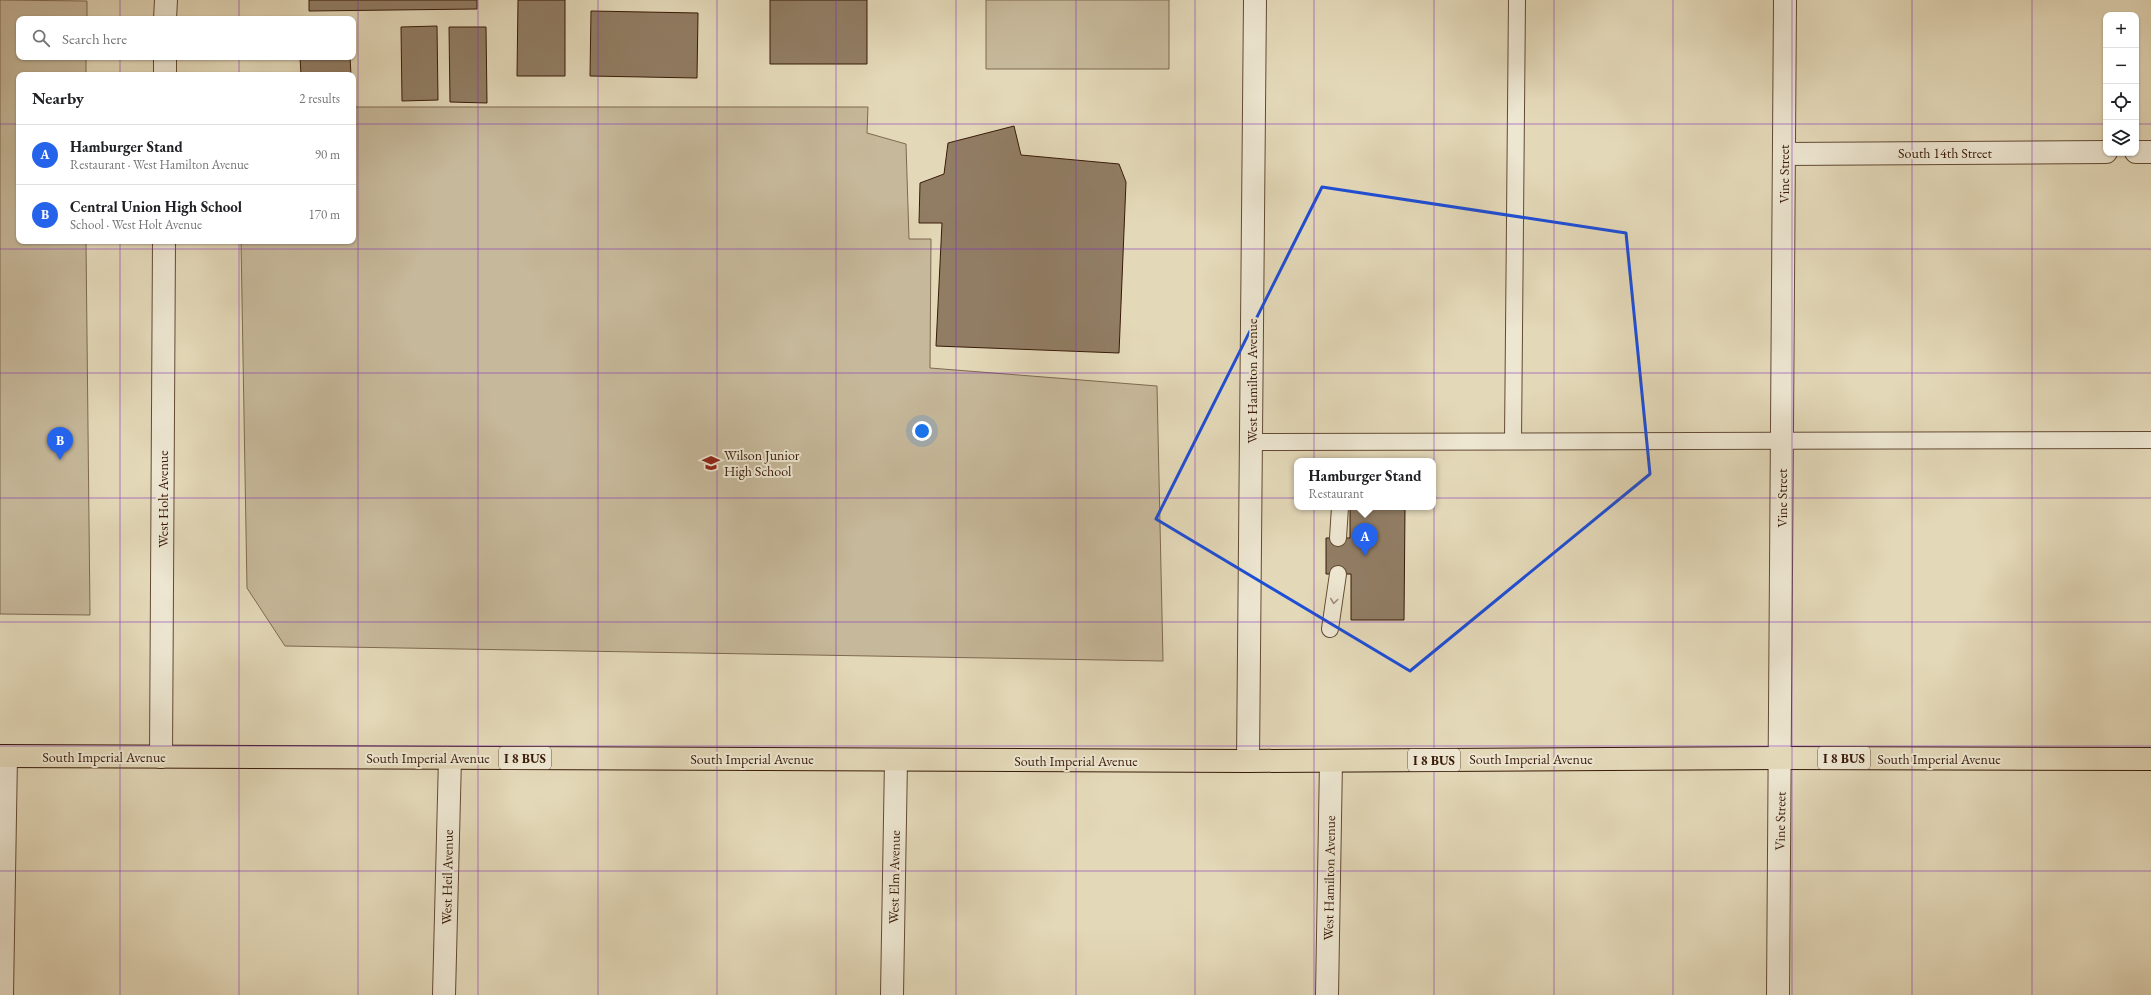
<!DOCTYPE html>
<meta charset="utf-8">
<style>
body{margin:0;font-family:"EB Garamond",serif;background:#f2f2f2;color:#202124}
.controls{position:absolute;right:12px;top:12px;display:grid;overflow:hidden;border-radius:8px;box-shadow:0 1px 3px #0004}
.controls button{width:36px;height:36px;display:grid;place-items:center;padding:0;border:0;border-bottom:1px solid #e0e0e0;background:#fff;color:#202124;font:20px sans-serif}
.you{position:absolute;left:922px;top:431px;width:14px;height:14px;margin:-10px;border:3px solid #fff;border-radius:50%;background:#1a73e8;box-shadow:0 0 0 6px #1a73e833}
.badge{display:grid;place-items:center;width:26px;height:26px;border-radius:50%;background:#2563eb;color:#fff;font-size:13px;font-weight:700}
.pin{position:absolute;translate:-50% -33px;filter:drop-shadow(0 1px 2px #0008)}
.pin::after{content:'';position:absolute;top:21px;width:14px;height:12px;background:inherit;clip-path:polygon(0 0,100% 0,50% 100%)}
.popup{position:absolute;left:1294px;top:458px;width:142px;height:52px;box-sizing:border-box;display:grid;place-content:center;border-radius:8px;background:#fff;filter:drop-shadow(0 1px 3px #0005);font-size:13px;white-space:nowrap;color:#757577}
.popup b{font-size:15px;color:#202124}
.popup::after{content:'';position:absolute;left:50%;top:100%;margin-left:-8px;border:8px solid transparent;border-top-color:#fff}
.list{margin:0;padding:0;list-style:none}
h2{display:flex;justify-content:space-between;align-items:center;height:52px;margin:0;padding:0 16px;font-size:17px}
h2 small{font-size:13px;font-weight:400;color:#757577}
.list li{display:grid;grid-template-columns:26px 1fr auto;gap:12px;align-items:center;box-sizing:border-box;height:60px;padding:0 16px;border-top:1px solid #e0e0e0}
.list b{display:block;font-size:15px;white-space:nowrap}
.list p{margin:0;font-size:13px;white-space:nowrap;color:#757577}
.list em{font-size:13px;font-style:normal;color:#757577}
.icon{flex:none;width:22px;height:22px;fill:none;stroke:currentColor;stroke-width:2;stroke-linecap:round;stroke-linejoin:round}
.map{position:relative;flex:none;width:2151px;height:995px;overflow:hidden}
.search{position:absolute;background:#fff;box-shadow:0 1px 3px #0004;left:16px;top:16px;width:340px;height:44px;display:flex;align-items:center;gap:10px;box-sizing:border-box;padding:0 14px;border-radius:8px;color:#757577;font-size:15px}
.panel{position:absolute;background:#fff;box-shadow:0 1px 3px #0004;left:16px;top:72px;width:340px;height:172px;border-radius:8px}
.map>svg:first-child{display:block}
.green{fill:#c6b89a;stroke:#7f6951}
.building{fill:#917d64;stroke:#381a08}
.lines{fill:none;stroke-linecap:round;stroke-linejoin:round}
.lane-casing{stroke:#634a34;stroke-width:18}
.street-casing{stroke:#634a34;stroke-width:24}
.highway-casing{stroke:#381a08;stroke-width:24}
.lane{stroke:#ede6d1;stroke-width:16}
.street{stroke:#ede6d1;stroke-width:22}
.highway{stroke:#e3d8b8;stroke-width:22}
.oneway{stroke:#9c8a77}
.marked{fill:none;stroke:#1d4ed8;stroke-width:3;stroke-linejoin:round}
.grid{fill:none;stroke:#7b2cbf;stroke-width:1;stroke-opacity:0.55}
.labels{text-anchor:middle;stroke-width:4;stroke-linejoin:round;paint-order:stroke}
.shield{fill:#ede6d1;stroke:#6e5744;stroke-width:1}
.shield-label{font-size:13px;font-weight:bold;fill:#381a08}
.street-label{font-size:14px;fill:#381a08;stroke:#ede6d1}
.poi-label{font-size:14px;fill:#381a08;stroke:#ede6d1;text-anchor:start}
</style>
<div class="map">
<svg width="2151" height="995" viewBox="0 0 2151 995">
<rect width="100%" height="100%" fill="#e3d8b8"/>
<filter id="stains"><feTurbulence type="fractalNoise" baseFrequency=".005" numOctaves="4"/><feColorMatrix values="0 0 0 0 .2 0 0 0 0 .09 0 0 0 0 .02 0 0 0 .5 -.17"/></filter>
<radialGradient id="worn" r=".72"><stop offset=".6" stop-color="#630" stop-opacity="0"/><stop offset="1" stop-color="#630" stop-opacity=".3"/></radialGradient>
<path class="green" d="M0,0L87,1V19H19V57H86V75H19V241H86L90,615L0,614Z
M986,0H1169V69H986Z
M353,107H868L867,133L906,144L909,239H931L930,368L1157,386L1163,661L285,646L247,588L241,241H353Z"/>
<path class="building" d="M309,0H477V9L309,11Z
M518,0H565V76H517Z
M770,0H867V64H770Z
M591,11L698,13L697,78L590,76Z
M437,26L438,100L402,101L401,27Z
M449,27H486L487,103L450,102Z
M300,57H350L351,75H301Z
M1014,126L1021,155L1119,164L1126,182L1119,353L936,346L942,223H919L920,183L944,174L948,143Z
M1350,508H1405L1404,620H1351V574H1326V538H1350Z"/>
<g class="lines">
<g class="lane-casing">
<path id="lane" d="M1513,441L1517,0
M1251,442L2151,440
M1338,538L1340,507
M1330,629L1338,574"/>
</g>
<g class="street-casing">
<path id="street" d="M165,19L166,0
M165,75V57
M2136,152H2151
M1784,154L2106,152
M161,757L164,241
M1248,761L1255,0
M2,995L6,756
M444,995L450,758
M892,995L896,760
M1327,995L1331,761
M1778,995L1785,0"/>
</g>
<g class="highway-casing">
<path id="highway" d="M0,756L1248,761L1780,758L2151,759"/>
</g>
<use href="#lane" class="lane"/>
<use href="#street" class="street"/>
<use href="#highway" class="highway"/>
</g>
<defs><path id="oneway-chevron" d="M-2-3.5L2.5 0L-2 3.5" fill="none" stroke-width="1.6" stroke-linecap="round" stroke-linejoin="round"/></defs>
<use class="oneway" href="#oneway-chevron" transform="translate(1334 601) rotate(98)"/>
<path class="marked" d="M1322,187L1626,233L1650,474L1410,671L1156,519Z"/>
<path class="grid" d="M120,0V19M239,0V19M358,0V995M478,0V995M598,0V995M717,0V995M836,0V995M956,0V995M1076,0V995M1195,0V995M1314,0V995M1434,0V995M1554,0V995M1673,0V995M1792,0V995M1912,0V995M2032,0V995M120,57V75M239,57V75M0,124H19M353,124H2106M2136,124H2151M120,241V995M239,241V995M0,249H2151M0,373H2151M0,498H2151M0,622H2151M0,746H2151M0,871H2151"/>
<defs>
<g id="school-bare" transform="scale(1.38)"><path d="M0-5L7-2L0 1L-7-2ZM-4 1L0 2.5L4 1V4Q0 6-4 4Z" fill="#8f2418" stroke="#ede6d1" stroke-width="2.5" paint-order="stroke"/></g>
</defs>
<g fill-rule="evenodd">
<use href="#school-bare" x="711" y="463"/>
</g>
<g class="labels">
<g class="shield">
<rect x="499" y="747" width="52" height="22" rx="3"/>
<rect x="1818" y="747" width="52" height="22" rx="3"/>
<rect x="1408" y="749" width="52" height="22" rx="3"/>
</g>
<g class="shield-label">
<text x="525" y="763">I 8 BUS</text>
<text x="1844" y="763">I 8 BUS</text>
<text x="1434" y="765">I 8 BUS</text>
</g>
<g class="street-label">
<text x="1945" y="158">South 14th Street</text>
<text transform="translate(1784 174) rotate(-90)" y="5">Vine Street</text>
<text transform="translate(1252 381) rotate(-90)" y="5">West Hamilton Avenue</text>
<text transform="translate(1782 498) rotate(-90)" y="5">Vine Street</text>
<text transform="translate(163 499) rotate(-90)" y="5">West Holt Avenue</text>
<text x="104" y="762">South Imperial Avenue</text>
<text x="428" y="763">South Imperial Avenue</text>
<text x="752" y="764">South Imperial Avenue</text>
<text x="1531" y="764">South Imperial Avenue</text>
<text x="1939" y="764">South Imperial Avenue</text>
<text x="1076" y="766">South Imperial Avenue</text>
<text transform="translate(1780 821) rotate(-89)" y="5">Vine Street</text>
<text transform="translate(447 877) rotate(-89)" y="5">West Heil Avenue</text>
<text transform="translate(894 877) rotate(-89)" y="5">West Elm Avenue</text>
<text transform="translate(1329 878) rotate(-89)" y="5">West Hamilton Avenue</text>
</g>
<g class="poi-label">
<text x="724" y="460">Wilson Junior<tspan x="724" dy="16">High School</tspan></text>
</g>
</g>
<rect width="100%" height="100%" filter="url(#stains)"/>
<rect width="100%" height="100%" fill="url(#worn)"/>
</svg>
<div class="controls">
<button>+</button>
<button>−</button>
<button><svg class="icon" aria-label="locate" viewBox="0 0 24 24"><circle cx="12" cy="12" r="6"/><path d="M12 2v4M12 18v4M2 12h4M18 12h4"/></svg></button>
<button><svg class="icon" aria-label="layers" viewBox="0 0 24 24"><path d="M12 4l9 5-9 5-9-5zM3 14l9 5 9-5"/></svg></button>
</div>
<div class="you"></div>
<div class="pin badge" style="left:1365px;top:556px">A</div>
<div class="popup"><b>Hamburger Stand</b>Restaurant</div>
<div class="pin badge" style="left:60px;top:460px">B</div>
<div class="search"><svg class="icon" aria-label="search" viewBox="0 0 24 24"><circle cx="10" cy="10" r="6"/><path d="M15 15l6 6"/></svg>Search here</div>
<section class="panel">
<h2>Nearby<small>2 results</small></h2>
<ul class="list">
<li><span class="badge">A</span><div><b>Hamburger Stand</b><p>Restaurant · West Hamilton Avenue</p></div><em>90 m</em></li>
<li><span class="badge">B</span><div><b>Central Union High School</b><p>School · West Holt Avenue</p></div><em>170 m</em></li>
</ul>
</section>
</div>
